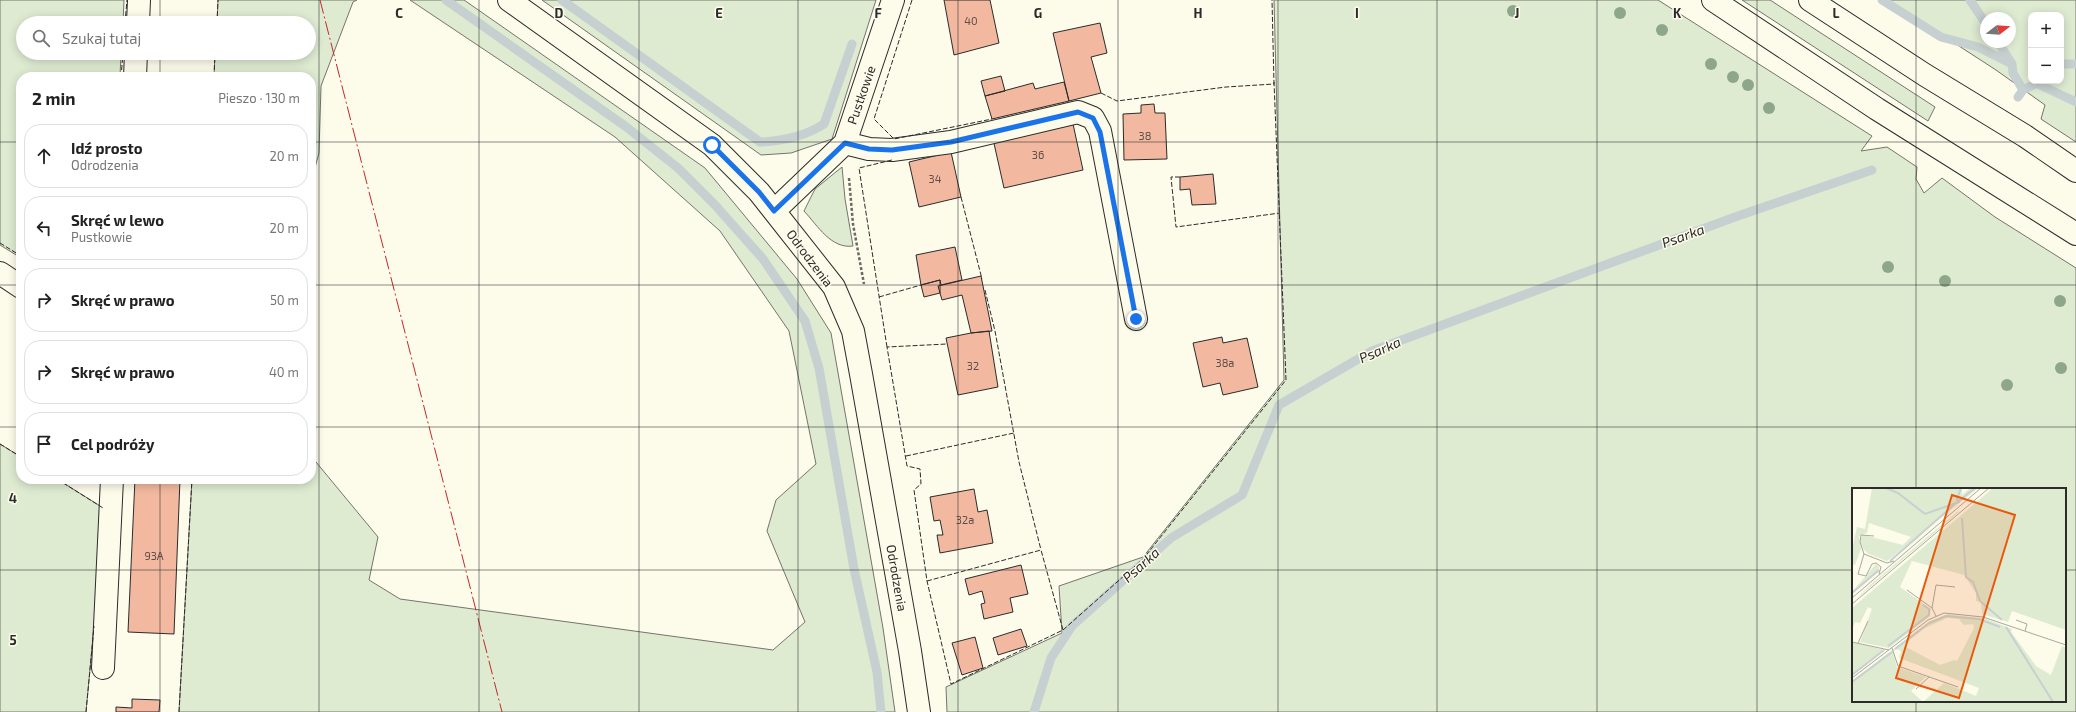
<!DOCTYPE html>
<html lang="pl">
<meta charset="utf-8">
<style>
body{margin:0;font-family:"Exo 2",sans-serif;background:#f6f6f6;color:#222}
.controls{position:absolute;right:12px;top:12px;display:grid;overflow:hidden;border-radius:8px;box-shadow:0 2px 10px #0003}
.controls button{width:36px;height:36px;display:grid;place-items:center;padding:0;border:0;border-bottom:1px solid #e0e0e0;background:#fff;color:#222;font:20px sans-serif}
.compass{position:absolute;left:1980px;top:12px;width:36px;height:36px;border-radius:50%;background:#fff;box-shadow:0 2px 10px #0003;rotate:73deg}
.stop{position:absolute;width:12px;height:12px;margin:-9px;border:3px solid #1a73e8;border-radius:50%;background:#fff}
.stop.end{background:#1a73e8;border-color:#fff;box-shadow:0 1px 4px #0008}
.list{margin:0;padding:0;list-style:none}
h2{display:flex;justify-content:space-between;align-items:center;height:52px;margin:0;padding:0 16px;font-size:17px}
h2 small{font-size:13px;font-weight:400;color:#767676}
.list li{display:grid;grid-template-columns:26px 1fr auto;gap:12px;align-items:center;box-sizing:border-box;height:64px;margin:0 8px 8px;padding:0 8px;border:1px solid #e0e0e0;border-radius:16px}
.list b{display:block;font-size:15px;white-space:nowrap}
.list p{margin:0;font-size:13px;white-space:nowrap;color:#767676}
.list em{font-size:13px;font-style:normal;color:#767676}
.icon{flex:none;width:22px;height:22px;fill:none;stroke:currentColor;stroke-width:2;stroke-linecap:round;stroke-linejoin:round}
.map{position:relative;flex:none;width:2076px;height:712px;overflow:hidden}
.search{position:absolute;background:#fff;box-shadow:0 2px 10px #0003;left:16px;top:16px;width:300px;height:44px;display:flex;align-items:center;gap:10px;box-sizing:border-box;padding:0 14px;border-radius:22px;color:#767676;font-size:15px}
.panel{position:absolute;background:#fff;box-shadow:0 2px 10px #0003;left:16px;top:72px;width:300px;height:412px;border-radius:16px}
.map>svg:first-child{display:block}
.green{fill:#deebd1;stroke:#74746e;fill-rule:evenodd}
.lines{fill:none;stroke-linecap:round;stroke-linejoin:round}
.stream{stroke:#c7d0d0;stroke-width:9}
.building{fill:#f2b8a0;stroke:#2b2b2b}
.minor-casing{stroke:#2b2b2b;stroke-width:24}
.major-casing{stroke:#2b2b2b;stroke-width:24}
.path{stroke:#6a6964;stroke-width:2.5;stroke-dasharray:3 2;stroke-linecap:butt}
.minor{stroke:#fdfbea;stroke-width:22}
.major{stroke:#fdfbea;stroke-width:22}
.fence{stroke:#2b2b2b;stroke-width:1;stroke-dasharray:5 2;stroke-linecap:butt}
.power{stroke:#c62828;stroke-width:1;stroke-dasharray:14 3 2 3;stroke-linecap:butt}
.tree{fill:#8ea78a}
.route{stroke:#1a73e8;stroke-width:5}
.grid{fill:none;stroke:#2b2b2b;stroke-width:1;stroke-opacity:0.55}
.labels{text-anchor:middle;stroke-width:3;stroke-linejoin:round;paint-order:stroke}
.number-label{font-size:11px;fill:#5d4e48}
.street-label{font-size:13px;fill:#2b2b2b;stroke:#fdfbea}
.water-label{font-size:14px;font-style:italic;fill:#2b2b2b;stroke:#fdfbea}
.inset-river{fill:none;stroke:#c7d0d0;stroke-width:2}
.inset-road{fill:none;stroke:#a9a89e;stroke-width:1}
.view{fill:#e8590c;fill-opacity:0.15;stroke:#e8590c;stroke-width:2}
.inset-edge{fill:none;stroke:#2b2b2b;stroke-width:2}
.grid-label{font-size:13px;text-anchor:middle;font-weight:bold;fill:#2b2b2b;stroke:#fdfbea;stroke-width:3;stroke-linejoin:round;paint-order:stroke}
</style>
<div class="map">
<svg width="2076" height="712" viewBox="0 0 2076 712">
<rect width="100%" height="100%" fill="#fdfbea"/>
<path class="green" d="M0,0H124L123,23H23V53H121L120,77H21V258L0,245Z
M218,0H357L353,2L321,86L319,153L311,182V77H214L215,53H309V23H217Z
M410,0H464L705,168L797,279L831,333L883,628L895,712H179L192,479H311V456L378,537L369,580L400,599L773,650L805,622L767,531L776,500L816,464L789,331L720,231L615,137Z
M542,0H876L832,139L791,153L761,155Z
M1274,0H1658L1872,136L1861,151L1887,147L1917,167L1916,179L1924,193L1942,178L1995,217L2076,268V712H947L946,687L1062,633L1059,586L1143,557L1284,380ZM1853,489H2065V701H1853Z
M1742,0H1770L1935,107L1928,121Z
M1888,0H2076V142L2041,119L2045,105L1996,70ZM2031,15H2061V81H2031ZM1986,18H2010V42H1986Z
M842,167L845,199L853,246C831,249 818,226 804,211L815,189Z
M0,444L21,457V479H57L105,509L86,712H0Z"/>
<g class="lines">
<path class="stream" d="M446,0L625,126L678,168L715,205L763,259L805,321L819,368L854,569L877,672L881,712
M562,0L760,142C783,141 804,137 824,124L852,44
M1882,0L1941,37L1978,47L2012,64
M1970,0L1986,24
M1998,42L2012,64L2013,73L2023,90
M2061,64H2076
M2038,84L2076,102
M2018,97L2023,90L2041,81
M1034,712L1051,658L1072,626L1171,538L1242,495L1279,405L1372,351L1735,217L1872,170"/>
</g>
<path class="building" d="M944,0H990L999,43L954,55Z
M1100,23L1107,53L1091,57L1101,93L1069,101L1053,33Z
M1001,76L1005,91L985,96L981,81Z
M1064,82L1069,101L992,119L985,96L1033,83L1035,89Z
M1154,104L1155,113H1165L1167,159L1124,160L1123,114L1141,113V105Z
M1073,124L1083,170L1004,188L993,139Z
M951,152L961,197L919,207L909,162Z
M1213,174L1216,204L1192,205L1190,189L1180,190V177Z
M955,247L962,280L941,285L940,280L921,285L916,255Z
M981,276L992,331L971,333L962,295L942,300L938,286Z
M940,280V293L924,297L921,285Z
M989,331L998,387L958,395L946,338L971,333Z
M1222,337L1223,343L1247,338L1258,387L1223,395L1220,383L1203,387L1193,343Z
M135,479H180L174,634L128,632Z
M974,489L978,512L987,510L993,543L940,553L937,535H943L940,520L934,521L930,497Z
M1021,565L1028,594L1010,598L1013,612L984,619L981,604L985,603L982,591L969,595L965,579Z
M1021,629L1027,646L998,655L993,638Z
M975,637L983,668L962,675L952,643Z
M132,699L160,700L159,712H116V707L132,708Z"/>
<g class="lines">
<g class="minor-casing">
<path id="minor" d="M509,0L712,145L759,192L834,287L853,331L861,374L910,651L919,712
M138,23L139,0
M135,77L136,53
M845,143L869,149L892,150L951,142L1078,112L1093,118L1100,131L1136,319
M774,211L845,143L893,0
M0,273L21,287
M103,668L112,479"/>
</g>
<g class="major-casing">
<path id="major" d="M1713,0L1877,109L2076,234
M1810,0L1925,75L2025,136L2076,171"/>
</g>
<path class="path" d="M849,178L853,224L864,284"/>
<use href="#minor" class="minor"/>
<use href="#major" class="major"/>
<path class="fence" d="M912,0L874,119L894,139L992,119
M125,23L127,0
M217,23L218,0
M121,77L123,53
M214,77L215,53
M1101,93L1117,101L1226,87L1274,84L1272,0
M1180,177H1171L1176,227L1280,213
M961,197L982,279
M0,243L21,256
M985,290L995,331L1019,462L1041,550
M879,297L921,285
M887,347L859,168L892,160
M0,444L21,457
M906,456L1014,433
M57,479L103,508
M927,581L1041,550L1063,630L951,684L927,581L914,490L921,484L920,469L907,466L887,347L947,344
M1063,630L1143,559L1286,380L1274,82
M86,712L94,626
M179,712L192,479"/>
<path class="power" d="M320,0L502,712"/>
</g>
<g class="tree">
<circle cx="1513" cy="11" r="6"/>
<circle cx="1620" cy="13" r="6"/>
<circle cx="1662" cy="30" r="6"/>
<circle cx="1711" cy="64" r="6"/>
<circle cx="1733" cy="77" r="6"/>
<circle cx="1748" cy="85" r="6"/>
<circle cx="1769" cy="108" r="6"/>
<circle cx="1888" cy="267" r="6"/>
<circle cx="1945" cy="281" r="6"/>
<circle cx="2060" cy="301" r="6"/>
<circle cx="2061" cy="368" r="6"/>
<circle cx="2007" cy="385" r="6"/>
</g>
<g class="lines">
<path class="route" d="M712,145L759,192L774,211L845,143L869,149L892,150L951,142L1078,112L1093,118L1100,132L1136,319"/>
</g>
<path class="grid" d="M160,0V23M319,0V712M479,0V712M639,0V712M798,0V712M958,0V712M1118,0V712M1278,0V712M1437,0V712M1597,0V712M1757,0V712M1916,0V489M160,53V77M0,142H21M311,142H2076M0,285H21M311,285H2076M0,427H21M311,427H2076M160,479V712M0,570H1853M2065,570H2076M1916,701V712"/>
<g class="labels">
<g class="number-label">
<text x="971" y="25">40</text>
<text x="1145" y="140">38</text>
<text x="1038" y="159">36</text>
<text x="935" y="183">34</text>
<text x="1225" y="367">38a</text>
<text x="973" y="370">32</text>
<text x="965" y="524">32a</text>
<text x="154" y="560">93A</text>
</g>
<g class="street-label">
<text transform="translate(861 95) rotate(-71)" y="5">Pustkowie</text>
<text transform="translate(810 258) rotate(53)" y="5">Odrodzenia</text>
<text transform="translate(897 578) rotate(80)" y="5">Odrodzenia</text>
</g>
<g class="water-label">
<text transform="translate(1683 236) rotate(-20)" y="5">Psarka</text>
<text transform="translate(1380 350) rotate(-24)" y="5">Psarka</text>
<text transform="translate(1141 565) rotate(-42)" y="5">Psarka</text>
</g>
</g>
<g transform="translate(1852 488)">
<rect width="214" height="214" fill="#fdfbea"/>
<path d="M20,0H110V7L118,0H126L35,73L17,66L11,61L8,52L11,47L51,57L59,49L17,35L15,45L7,48L9,61L3,77L0,76V62L5,39L13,41ZM141,0H214V142L160,123L156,134L130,126L129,114L124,113V105L112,87L60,73L48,99L79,121L78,128L37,160L8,154L20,121L16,119L8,135L3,134L0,142V120ZM106,23L107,24L5,110L18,97ZM24,76L27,79L26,84L0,104ZM96,126L134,131L160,141L159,144L184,178L199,187L210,158L214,160V214H3L0,209V193L78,133ZM95,130L107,131L112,137L121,136L122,140L105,173L102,172L88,177L54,159L53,156L73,140ZM44,161L49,163L47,170L127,200L124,208L92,195L71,214L59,203L74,189L45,179L41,164ZM0,154L33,162L0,188Z" fill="#deebd1" fill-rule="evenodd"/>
<path class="inset-river" d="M34,0L46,5L73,26L107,14M107,13L123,0M107,15L105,11L109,0M110,30L114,89L121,94L128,113L150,132M38,73L104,15M0,105L27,82M154,139L201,214M36,158L77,127V121L71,117M43,161L77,135L94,128L127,131L148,139M0,187L32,162M0,194L40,164"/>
<path class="inset-road" d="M12,66L8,54L9,47L22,48M27,86L29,79L24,75L20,76L14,88L6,86L12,66L35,75L42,73M55,102L80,120L84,128M0,110L129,0M0,116L137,0M80,120L84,97L103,99M164,132L175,136L173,143M0,154L37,162M6,155L16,133M40,160L46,178L106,199M0,190L76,132L92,125L131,129L214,157M64,201L77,189"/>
<path class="view" d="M100,7L163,27L107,210L44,190Z"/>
<rect width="214" height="214" class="inset-edge"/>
</g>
<g class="grid-label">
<text x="399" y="18">C</text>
<text x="559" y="18">D</text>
<text x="719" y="18">E</text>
<text x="878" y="18">F</text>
<text x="1038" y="18">G</text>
<text x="1198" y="18">H</text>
<text x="1357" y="18">I</text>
<text x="1517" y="18">J</text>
<text x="1677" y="18">K</text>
<text x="1836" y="18">L</text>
<text x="13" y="503">4</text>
<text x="13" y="645">5</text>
</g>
</svg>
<div class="controls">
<button>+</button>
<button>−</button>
</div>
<svg class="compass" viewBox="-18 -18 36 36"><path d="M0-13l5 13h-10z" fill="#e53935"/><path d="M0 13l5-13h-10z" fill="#767676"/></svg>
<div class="stop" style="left:712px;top:145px"></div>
<div class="stop end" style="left:1136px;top:319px"></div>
<div class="search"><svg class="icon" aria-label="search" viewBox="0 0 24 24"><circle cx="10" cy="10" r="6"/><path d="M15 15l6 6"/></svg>Szukaj tutaj</div>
<section class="panel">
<h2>2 min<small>Pieszo · 130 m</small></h2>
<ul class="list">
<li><svg class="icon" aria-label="ahead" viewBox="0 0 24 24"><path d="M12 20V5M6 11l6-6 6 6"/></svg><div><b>Idź prosto</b><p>Odrodzenia</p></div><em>20 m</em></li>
<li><svg class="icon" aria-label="left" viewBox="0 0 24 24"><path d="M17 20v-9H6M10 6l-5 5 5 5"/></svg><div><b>Skręć w lewo</b><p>Pustkowie</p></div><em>20 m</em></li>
<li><svg class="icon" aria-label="right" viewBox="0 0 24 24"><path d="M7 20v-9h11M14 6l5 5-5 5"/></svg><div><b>Skręć w prawo</b></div><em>50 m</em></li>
<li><svg class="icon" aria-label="right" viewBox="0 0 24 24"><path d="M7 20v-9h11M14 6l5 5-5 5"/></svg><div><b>Skręć w prawo</b></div><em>40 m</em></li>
<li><svg class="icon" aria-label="arrive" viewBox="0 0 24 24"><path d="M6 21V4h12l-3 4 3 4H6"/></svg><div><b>Cel podróży</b></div></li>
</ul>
</section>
</div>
